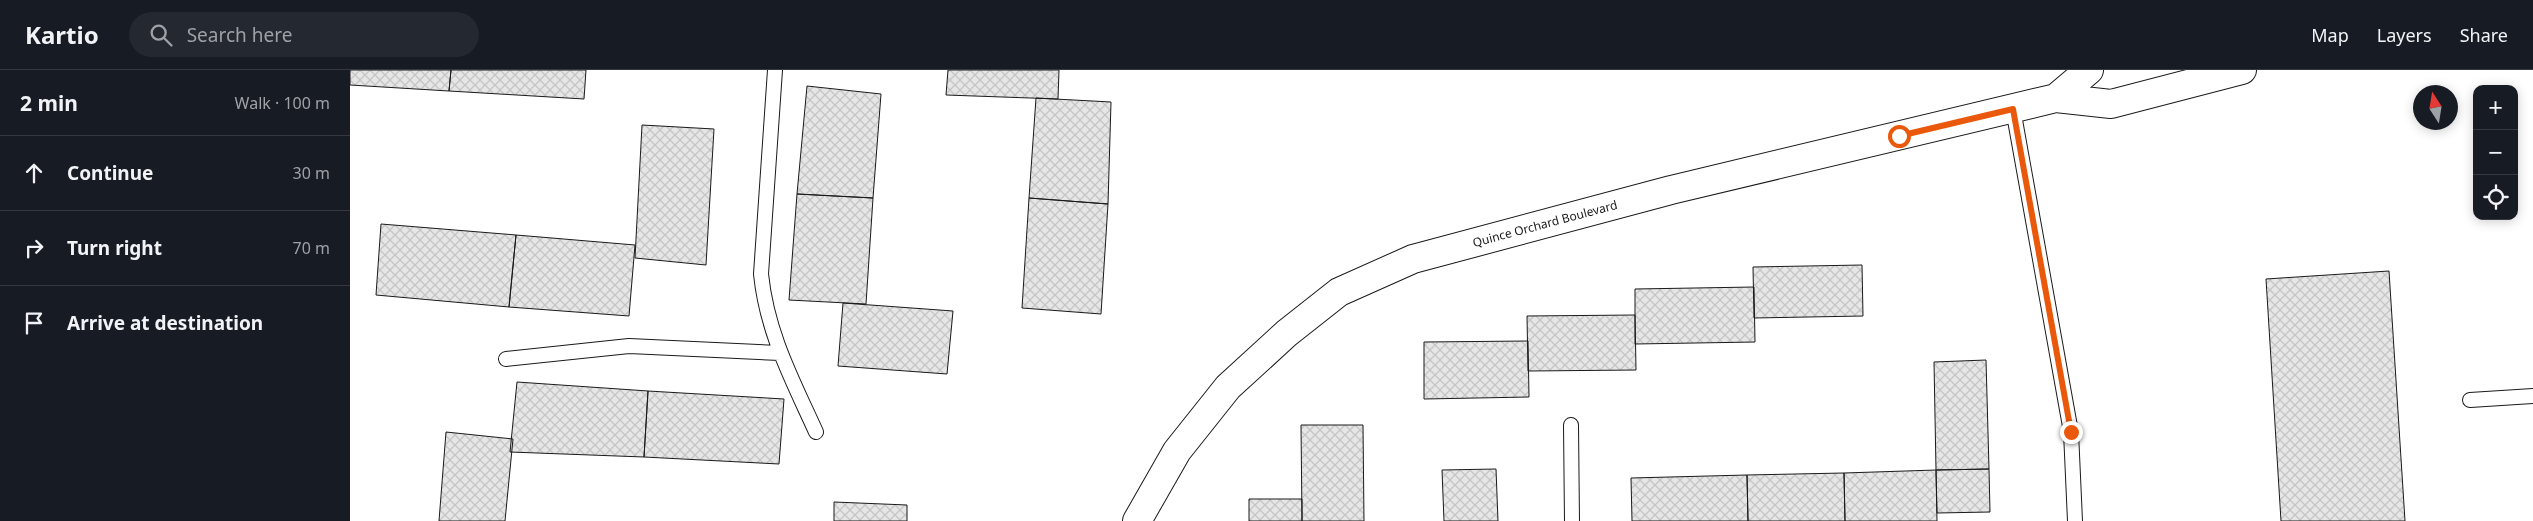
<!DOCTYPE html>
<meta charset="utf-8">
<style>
body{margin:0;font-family:"Noto Sans",sans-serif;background:#242831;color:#f1f3f6}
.controls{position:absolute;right:15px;top:15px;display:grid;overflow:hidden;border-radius:10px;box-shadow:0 2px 12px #0003}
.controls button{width:45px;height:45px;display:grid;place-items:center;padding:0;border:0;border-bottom:1px solid #363941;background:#171b24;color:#f1f3f6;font:25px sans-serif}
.compass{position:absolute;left:2063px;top:15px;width:45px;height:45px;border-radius:50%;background:#171b24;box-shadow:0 2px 12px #0003;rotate:348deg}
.stop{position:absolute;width:15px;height:15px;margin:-11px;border:4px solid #ea580c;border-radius:50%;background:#fff}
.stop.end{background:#ea580c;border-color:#fff;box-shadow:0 1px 5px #0008}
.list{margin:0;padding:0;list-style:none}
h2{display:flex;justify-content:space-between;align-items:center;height:65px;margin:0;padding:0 20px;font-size:21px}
h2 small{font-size:16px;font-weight:400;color:#9ea1a6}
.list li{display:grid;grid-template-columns:32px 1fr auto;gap:15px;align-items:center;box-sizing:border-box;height:75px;padding:0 20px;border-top:1px solid #363941}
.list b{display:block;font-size:19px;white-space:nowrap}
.list em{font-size:16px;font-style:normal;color:#9ea1a6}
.icon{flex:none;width:28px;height:28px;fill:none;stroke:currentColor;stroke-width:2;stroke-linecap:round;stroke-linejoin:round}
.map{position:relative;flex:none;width:2183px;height:451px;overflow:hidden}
header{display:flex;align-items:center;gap:30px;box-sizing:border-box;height:70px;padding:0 25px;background:#171b24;border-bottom:1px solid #363941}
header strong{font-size:24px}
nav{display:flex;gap:28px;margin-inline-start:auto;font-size:18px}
.search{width:350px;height:45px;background:#242831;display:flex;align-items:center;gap:12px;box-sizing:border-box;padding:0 18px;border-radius:28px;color:#9ea1a6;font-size:19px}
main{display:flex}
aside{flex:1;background:#171b24}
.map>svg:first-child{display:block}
.building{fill:url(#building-cross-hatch);stroke:#1a1a1a}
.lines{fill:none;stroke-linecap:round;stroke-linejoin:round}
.service-casing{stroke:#1a1a1a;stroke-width:16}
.tertiary-casing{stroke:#1a1a1a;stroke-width:30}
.service{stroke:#fff;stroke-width:14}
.tertiary{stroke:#fff;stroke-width:28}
.route{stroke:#ea580c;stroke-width:6}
.labels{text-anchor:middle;stroke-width:4;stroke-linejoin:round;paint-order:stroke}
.street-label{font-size:12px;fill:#1a1a1a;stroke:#fff}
</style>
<header>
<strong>Kartio</strong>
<div class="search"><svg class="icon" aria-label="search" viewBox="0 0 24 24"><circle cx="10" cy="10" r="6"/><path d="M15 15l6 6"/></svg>Search here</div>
<nav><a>Map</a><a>Layers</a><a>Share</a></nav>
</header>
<main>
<aside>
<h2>2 min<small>Walk · 100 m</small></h2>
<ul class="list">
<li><svg class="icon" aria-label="ahead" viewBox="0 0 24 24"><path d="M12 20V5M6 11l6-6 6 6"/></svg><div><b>Continue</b></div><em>30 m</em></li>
<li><svg class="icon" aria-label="right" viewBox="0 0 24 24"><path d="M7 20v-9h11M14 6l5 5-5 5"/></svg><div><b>Turn right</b></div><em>70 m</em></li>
<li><svg class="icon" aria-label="arrive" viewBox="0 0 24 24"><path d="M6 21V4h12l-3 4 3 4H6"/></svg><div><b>Arrive at destination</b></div></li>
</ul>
</aside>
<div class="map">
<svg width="2183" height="451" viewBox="0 0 2183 451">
<defs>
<pattern id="building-cross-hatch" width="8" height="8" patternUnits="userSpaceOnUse" patternTransform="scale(1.25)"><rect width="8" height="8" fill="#e6e6e6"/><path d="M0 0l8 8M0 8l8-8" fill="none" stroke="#c5c5c5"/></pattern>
</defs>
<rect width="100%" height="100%" fill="#fff"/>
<path class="building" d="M0,0H101L99,21L0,15Z
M101,0H236L234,29L99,21Z
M598,0H709L708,29L596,25Z
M457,16L531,24L523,128L447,124Z
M686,28L761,32L758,134L679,128Z
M292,55L364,59L356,195L285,188Z
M447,124L523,128L516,234L439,230Z
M679,128L758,134L751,244L672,238Z
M31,154L166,165L159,237L26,225Z
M166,165L285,175L279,246L159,237Z
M1512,195L1513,246L1404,248L1403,197Z
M2039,201L2055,451H1931L1916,209Z
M1404,217L1405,272L1285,274V219Z
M493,233L603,241L597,304L488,296Z
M1285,245L1286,300L1178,301L1177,246Z
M1178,271L1179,327L1074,329V272Z
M1636,290L1639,399L1586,400L1584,292Z
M167,312L298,321L294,387L160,382Z
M298,321L434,329L429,394L294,387Z
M951,355H1013L1014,451H952Z
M96,362L163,369L155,451H89Z
M1146,399L1148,451H1094L1092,400Z
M1639,399L1640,442L1587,443L1586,400Z
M1586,400L1587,451H1495L1494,403Z
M1494,403L1495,451H1398L1397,405Z
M1397,405L1398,451H1282L1281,408Z
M899,429H952V451H899Z
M484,432L557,435V451H484Z"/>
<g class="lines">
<g class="service-casing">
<path id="service" d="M425,0L411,204C417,263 442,309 466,362
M1663,39L1721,362L1725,451
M156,289L279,276L430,283
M2120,330L2183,326
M1221,355L1222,451"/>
</g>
<g class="tertiary-casing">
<path id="tertiary" d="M1706,28L1739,0
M787,451L827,381L878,317L937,263L989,222L1063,189L1321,120L1706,28L1761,34L1892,0"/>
</g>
<use href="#service" class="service"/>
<use href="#tertiary" class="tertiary"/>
</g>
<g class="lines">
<path class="route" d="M1549,66L1663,39L1721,362"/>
</g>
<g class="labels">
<g class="street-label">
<text transform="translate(1195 154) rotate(-15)" y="4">Quince Orchard Boulevard</text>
</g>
</g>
</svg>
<div class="controls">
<button>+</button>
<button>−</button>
<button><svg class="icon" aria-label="locate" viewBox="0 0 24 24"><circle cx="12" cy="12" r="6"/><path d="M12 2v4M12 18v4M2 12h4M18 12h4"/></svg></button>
</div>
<svg class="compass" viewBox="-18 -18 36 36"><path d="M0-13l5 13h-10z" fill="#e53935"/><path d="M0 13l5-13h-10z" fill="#9ea1a6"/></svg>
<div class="stop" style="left:1549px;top:66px"></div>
<div class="stop end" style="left:1721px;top:362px"></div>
</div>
</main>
